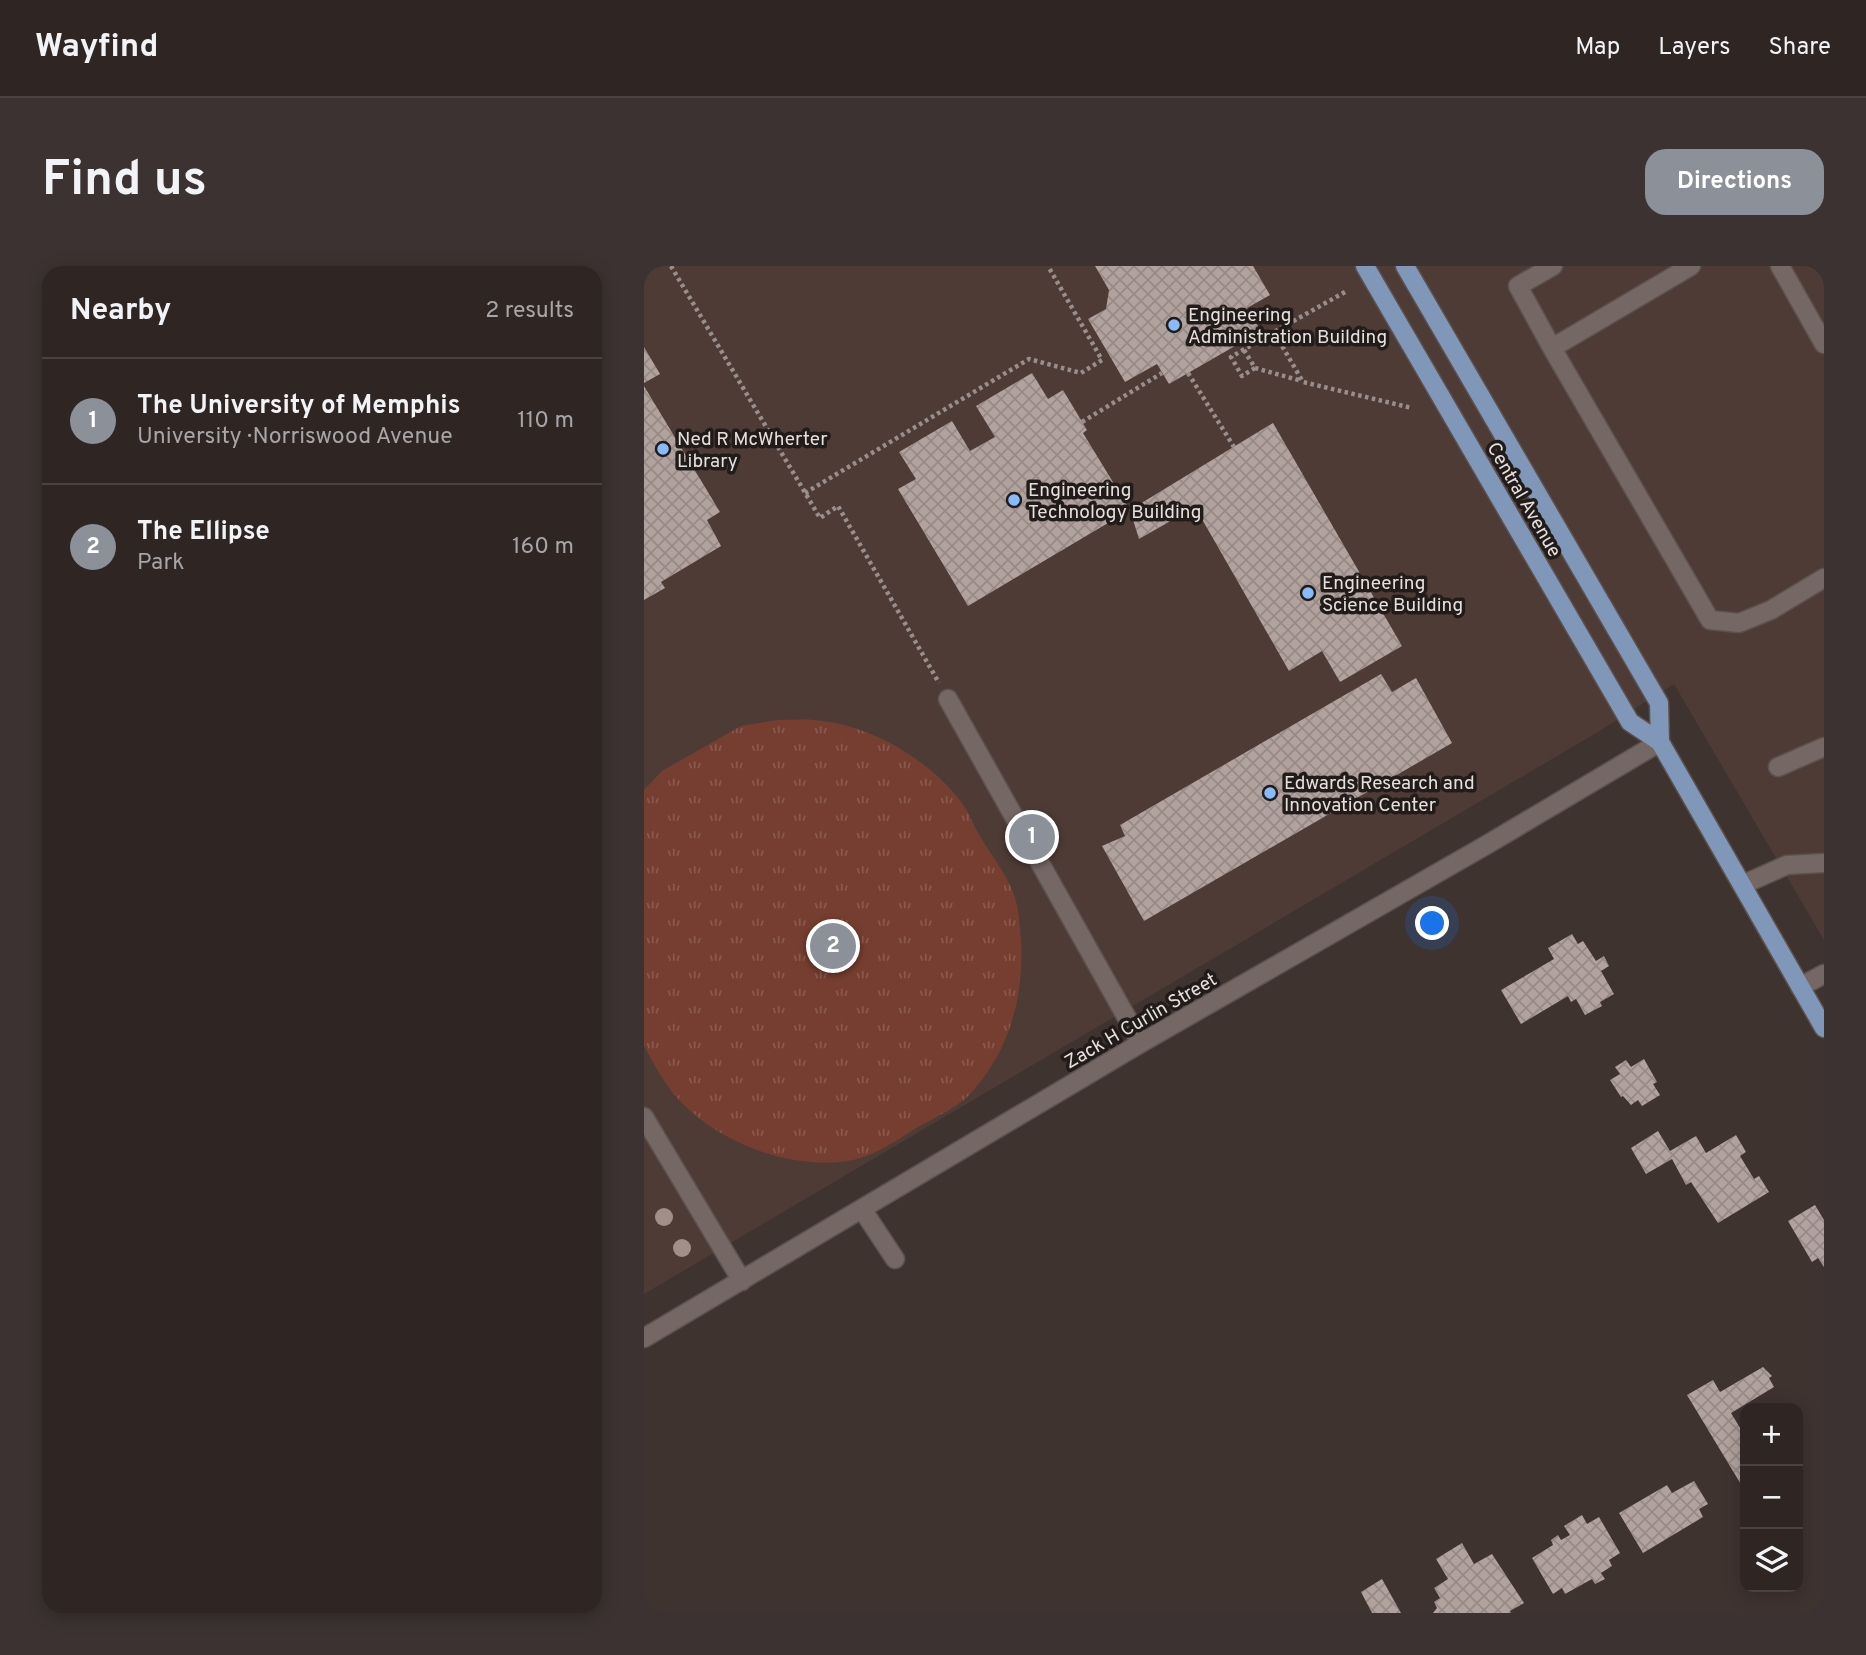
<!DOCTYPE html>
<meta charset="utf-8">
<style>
body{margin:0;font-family:Overpass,sans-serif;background:#3b3231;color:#f1f3f6}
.controls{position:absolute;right:21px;bottom:21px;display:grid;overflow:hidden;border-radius:14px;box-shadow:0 4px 18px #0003}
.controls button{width:63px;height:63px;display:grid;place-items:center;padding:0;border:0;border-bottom:2px solid #4a4341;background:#2f2624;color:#f1f3f6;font:35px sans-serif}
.you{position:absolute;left:789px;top:658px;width:24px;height:24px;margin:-18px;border:5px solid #fff;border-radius:50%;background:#1a73e8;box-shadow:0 0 0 10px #1a73e833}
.badge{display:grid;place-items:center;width:46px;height:46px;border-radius:50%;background:#8c9099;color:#fff;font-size:23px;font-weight:700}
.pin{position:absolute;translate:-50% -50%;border:4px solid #fff;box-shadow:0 2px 7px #0006}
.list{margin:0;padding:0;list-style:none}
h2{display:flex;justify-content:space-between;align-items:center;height:91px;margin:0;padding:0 28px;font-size:30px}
h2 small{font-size:23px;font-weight:400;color:#a7a5a6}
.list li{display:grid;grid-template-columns:46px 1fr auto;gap:21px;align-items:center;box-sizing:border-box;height:126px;padding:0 28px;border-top:2px solid #4a4341}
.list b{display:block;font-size:26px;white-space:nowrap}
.list p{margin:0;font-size:23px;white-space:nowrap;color:#a7a5a6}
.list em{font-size:23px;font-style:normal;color:#a7a5a6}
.icon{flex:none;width:38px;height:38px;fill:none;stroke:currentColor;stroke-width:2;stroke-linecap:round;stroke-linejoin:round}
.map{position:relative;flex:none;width:1180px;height:1347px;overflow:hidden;border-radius:21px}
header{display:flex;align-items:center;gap:42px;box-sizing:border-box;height:98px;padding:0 35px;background:#2f2624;border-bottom:2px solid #4a4341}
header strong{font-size:33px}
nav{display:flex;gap:38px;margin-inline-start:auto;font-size:24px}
.intro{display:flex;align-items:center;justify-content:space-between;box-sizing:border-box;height:168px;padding:0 42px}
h1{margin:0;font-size:49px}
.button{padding:18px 32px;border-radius:21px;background:#8c9099;color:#fff;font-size:24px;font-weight:700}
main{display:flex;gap:42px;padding:0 42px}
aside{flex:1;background:#2f2624;border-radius:21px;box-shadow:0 4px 18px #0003}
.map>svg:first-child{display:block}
.built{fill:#4e3b36}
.park{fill:url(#park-tufts)}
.building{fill:url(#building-cross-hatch)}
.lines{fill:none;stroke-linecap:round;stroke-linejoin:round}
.minor-casing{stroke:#5b514f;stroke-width:21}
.major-casing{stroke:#5b514f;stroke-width:21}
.path{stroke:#988e8c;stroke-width:4.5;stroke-dasharray:3.5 3.5;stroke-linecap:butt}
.minor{stroke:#756764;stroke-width:18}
.major{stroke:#8097ba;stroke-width:18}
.tree{fill:#a28f8a}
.poi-dot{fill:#87bbfc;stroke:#211c1a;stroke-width:2.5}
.labels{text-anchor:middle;stroke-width:7;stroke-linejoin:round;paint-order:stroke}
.poi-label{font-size:19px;fill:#e7dfdd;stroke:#211c1a;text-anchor:start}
.street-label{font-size:19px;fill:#e7dfdd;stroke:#211c1a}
</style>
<header>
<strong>Wayfind</strong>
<nav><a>Map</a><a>Layers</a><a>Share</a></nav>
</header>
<div class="intro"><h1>Find us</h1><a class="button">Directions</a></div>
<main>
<aside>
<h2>Nearby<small>2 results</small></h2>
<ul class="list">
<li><span class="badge">1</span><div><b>The University of Memphis</b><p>University · Norriswood Avenue</p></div><em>110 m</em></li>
<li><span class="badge">2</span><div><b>The Ellipse</b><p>Park</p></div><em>160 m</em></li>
</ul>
</aside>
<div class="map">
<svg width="1180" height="1347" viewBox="0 0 1180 1347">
<defs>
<pattern id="park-tufts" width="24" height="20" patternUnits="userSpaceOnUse" patternTransform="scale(1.75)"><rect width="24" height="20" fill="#763e30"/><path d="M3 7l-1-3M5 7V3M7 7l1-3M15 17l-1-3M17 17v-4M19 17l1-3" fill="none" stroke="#8a594e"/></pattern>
<pattern id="building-cross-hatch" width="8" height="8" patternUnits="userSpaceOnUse" patternTransform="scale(1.75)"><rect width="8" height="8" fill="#b1a29e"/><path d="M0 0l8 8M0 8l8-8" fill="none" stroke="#968a87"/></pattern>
</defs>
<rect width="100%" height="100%" fill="#3f3330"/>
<path class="built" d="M0,0H1180V674L1030,418L952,467L0,1028Z"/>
<path class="park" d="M133,454C145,454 158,453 170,454C225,458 285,493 318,537C324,545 328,556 333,565C344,585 363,608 370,629C375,643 376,661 377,676C380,732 365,785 327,827C315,841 286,854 269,864C247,878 225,893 197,896C140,901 78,877 38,837C22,821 11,800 0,780V524L18,505L97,460Z"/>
<path class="building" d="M451,0H609L626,29L603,42L617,65L525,118L513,98L481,116L444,53L462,43L465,24Z
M0,81L16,108L0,117Z
M388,107L404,133L419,124L443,164L439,167L486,244L324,340L254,223L272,213L255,186L308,155L326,185L351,171L332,140Z
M0,120L76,246L63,254L77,280L17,316L21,322L0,334Z
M629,157L758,380L696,416L678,385L645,405L551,241L495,273L486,244Z
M737,408L748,426L772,412L808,477L500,655L458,580L481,570L476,559Z
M928,668L934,678L939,675L952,695L960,690L965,700L957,705L970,728L956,736L958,740L941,749L932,733L927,736L924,730L877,758L857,724L910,693L904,682Z
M1000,793L1013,816L1009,818L1016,829L998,840L994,834L987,839L979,830L977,831L966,814L976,808L971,801L982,794L987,801Z
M1014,865L1026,885L1052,870L1062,887L1092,869L1102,886L1096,890L1110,913L1115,910L1125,926L1074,957L1047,916L1042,919L1028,893L1002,908L987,882Z
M1171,939L1180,954V1001L1174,992L1168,996L1144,955Z
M1119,1101L1128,1110L1125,1112L1130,1121L1087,1147L1101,1170V1225L1043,1129L1069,1114L1076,1126Z
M1050,1215L1064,1238L1055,1243L1059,1251L999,1287L975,1247L1023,1219L1028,1227Z
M938,1249L943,1258L955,1251L976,1287L965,1294L968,1300L957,1307L961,1313L951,1318L948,1313L921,1328L918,1322L909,1328L888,1292L909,1279L907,1274L914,1269L917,1274L926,1269L920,1260Z
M818,1277L830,1298L848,1288L880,1337L866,1345L867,1347H789L793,1342L790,1336L796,1332L790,1322L804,1313L792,1293Z
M738,1313L757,1347H728L717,1326Z"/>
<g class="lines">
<g class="minor-casing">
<path id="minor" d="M909,0L874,20L908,82L1066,354L1095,357L1127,344L1180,312
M1136,0L1180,78
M908,82L1047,0
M304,433L497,777
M1134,501L1180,481
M1098,619L1143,599L1180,597
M1156,721L1180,708
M0,851L98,1015
M218,943L251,993
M0,1072L497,777L844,578L1016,476"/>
</g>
<g class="major-casing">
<path id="major" d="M721,0L986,456L1016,476L1180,762
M761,0L1015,437L1016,476"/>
</g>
<path class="path" d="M27,0L176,252L194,240L295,417
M701,26L630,66L659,116L768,142
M600,84L611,102L658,115
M611,102L598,110L587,91L630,66
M544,107L590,181
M438,156L518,107
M161,227L385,93L437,107L458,94L404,0"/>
<use href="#minor" class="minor"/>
<use href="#major" class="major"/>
</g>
<g class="tree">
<circle cx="20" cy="951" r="9"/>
<circle cx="38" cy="982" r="9"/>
</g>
<g class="poi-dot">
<circle cx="530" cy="59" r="7"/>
<circle cx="19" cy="183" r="7"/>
<circle cx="370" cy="234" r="7"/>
<circle cx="664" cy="327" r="7"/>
<circle cx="626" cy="527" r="7"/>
</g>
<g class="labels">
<g class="poi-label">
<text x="544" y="55">Engineering<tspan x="544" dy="22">Administration Building</tspan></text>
<text x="33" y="179">Ned R McWherter<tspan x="33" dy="22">Library</tspan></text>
<text x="384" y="230">Engineering<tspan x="384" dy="22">Technology Building</tspan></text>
<text x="678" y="323">Engineering<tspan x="678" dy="22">Science Building</tspan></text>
<text x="640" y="523">Edwards Research and<tspan x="640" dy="22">Innovation Center</tspan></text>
</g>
<g class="street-label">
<text transform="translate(881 233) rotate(60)" y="7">Central Avenue</text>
<text transform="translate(496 754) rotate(-30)" y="7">Zack H Curlin Street</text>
</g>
</g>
</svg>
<div class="controls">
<button>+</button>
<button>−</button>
<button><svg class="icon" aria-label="layers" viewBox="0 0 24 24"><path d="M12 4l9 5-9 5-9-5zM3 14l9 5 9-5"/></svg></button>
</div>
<div class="you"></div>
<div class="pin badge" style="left:388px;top:571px">1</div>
<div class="pin badge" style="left:189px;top:680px">2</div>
</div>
</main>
